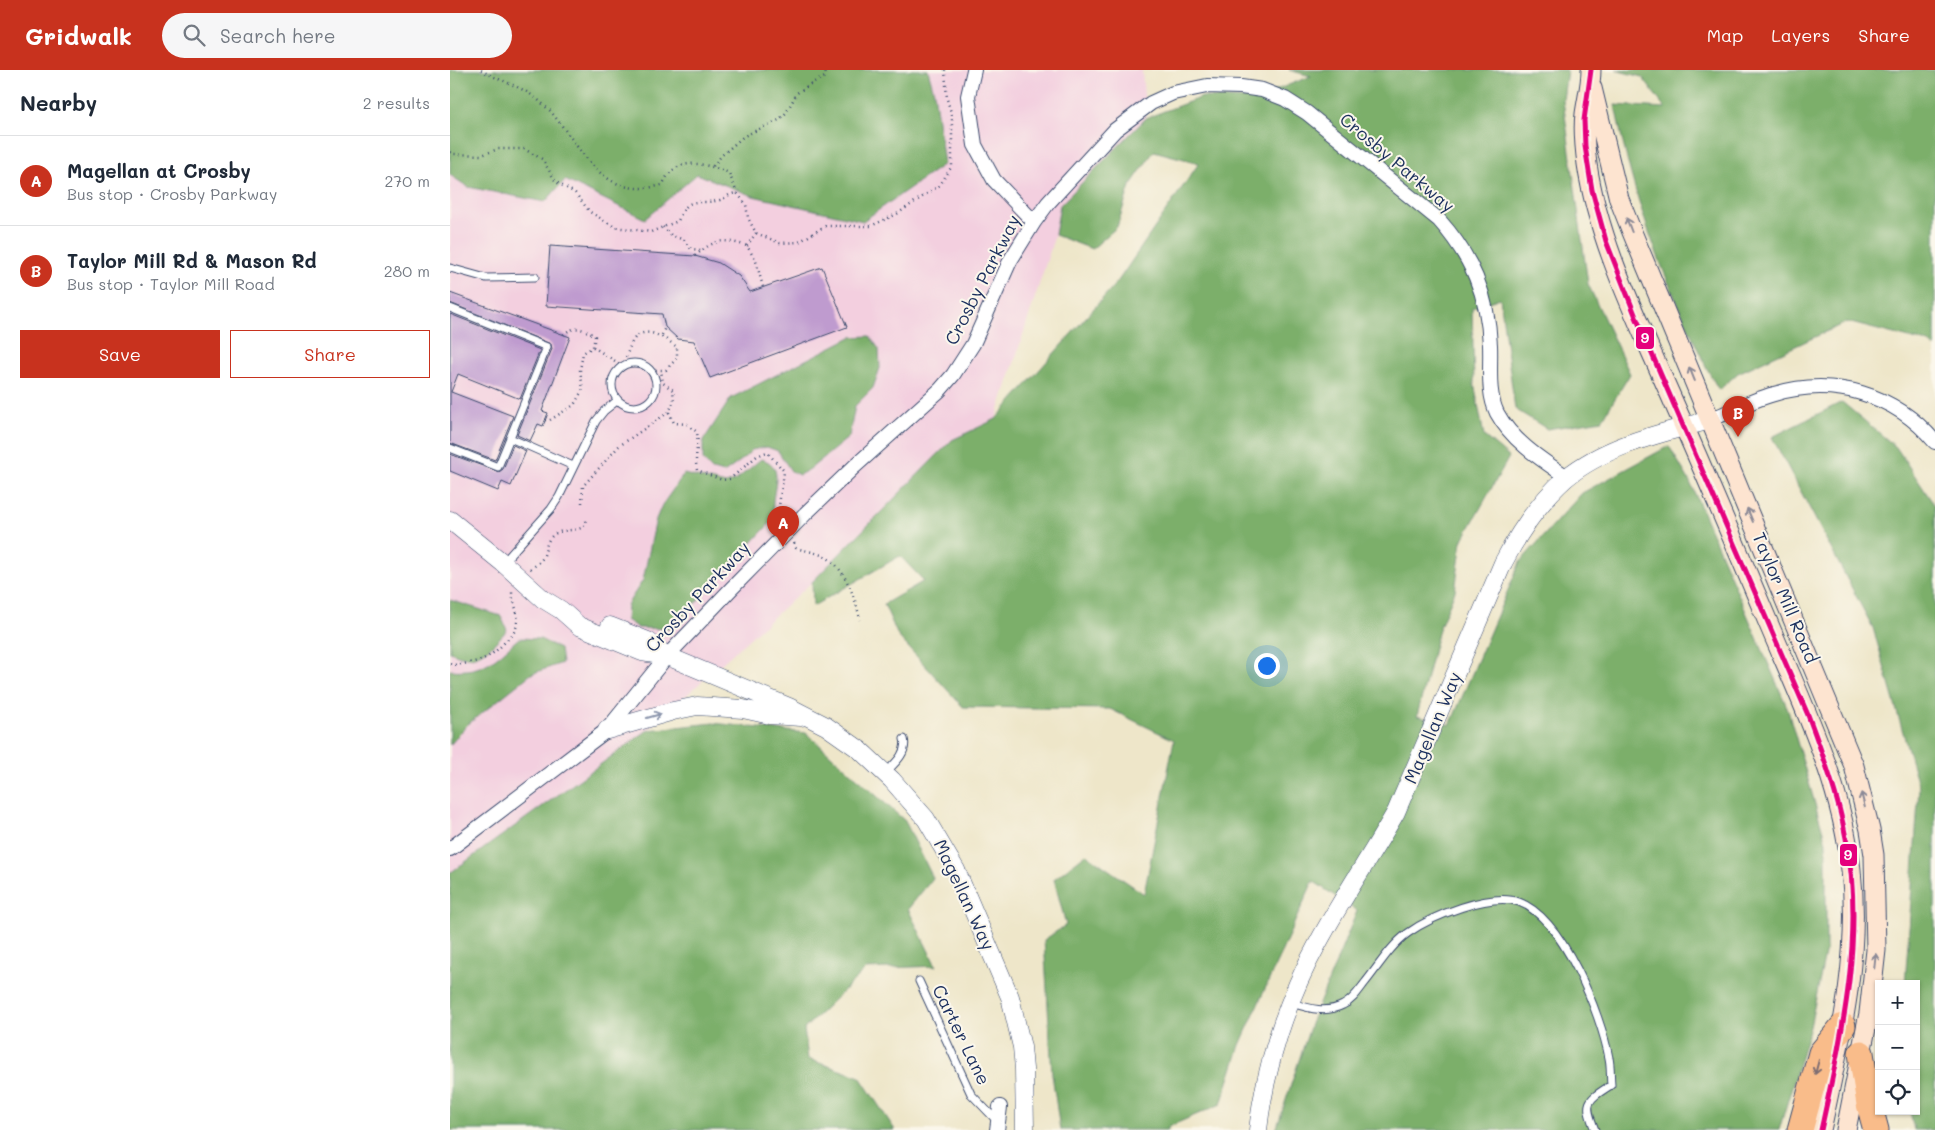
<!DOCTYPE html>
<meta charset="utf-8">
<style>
body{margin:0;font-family:Mali,sans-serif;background:#f6f6f7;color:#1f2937}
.controls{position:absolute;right:15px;bottom:15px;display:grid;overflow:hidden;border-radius:0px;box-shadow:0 1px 4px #0004}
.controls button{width:45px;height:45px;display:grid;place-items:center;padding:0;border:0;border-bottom:1px solid #e0e1e3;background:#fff;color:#1f2937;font:25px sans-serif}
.you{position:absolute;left:816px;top:595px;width:18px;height:18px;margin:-12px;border:4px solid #fff;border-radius:50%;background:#1a73e8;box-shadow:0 0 0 8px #1a73e833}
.badge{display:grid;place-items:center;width:32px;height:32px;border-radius:50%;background:#c8321e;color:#fff;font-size:16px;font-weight:700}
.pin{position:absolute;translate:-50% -41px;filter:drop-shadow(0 1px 2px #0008)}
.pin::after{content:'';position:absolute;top:26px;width:18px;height:15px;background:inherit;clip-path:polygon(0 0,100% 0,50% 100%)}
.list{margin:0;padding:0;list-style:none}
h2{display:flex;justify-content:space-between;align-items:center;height:65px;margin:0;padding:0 20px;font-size:21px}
h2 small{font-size:16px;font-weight:400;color:#747a83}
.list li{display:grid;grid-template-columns:32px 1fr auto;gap:15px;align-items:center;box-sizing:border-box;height:90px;padding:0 20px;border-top:1px solid #e0e1e3}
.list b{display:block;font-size:19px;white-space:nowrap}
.list p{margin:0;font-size:16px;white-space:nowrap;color:#747a83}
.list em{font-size:16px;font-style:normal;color:#747a83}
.actions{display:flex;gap:10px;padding:15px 20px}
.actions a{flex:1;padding:11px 0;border:1px solid #c8321e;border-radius:0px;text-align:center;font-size:18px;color:#c8321e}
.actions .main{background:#c8321e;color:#fff}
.icon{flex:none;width:28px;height:28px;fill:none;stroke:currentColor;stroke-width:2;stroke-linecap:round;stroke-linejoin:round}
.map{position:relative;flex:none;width:1485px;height:1060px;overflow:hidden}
header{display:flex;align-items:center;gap:30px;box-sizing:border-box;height:70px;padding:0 25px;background:#c8321e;color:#fff}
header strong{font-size:24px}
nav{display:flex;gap:28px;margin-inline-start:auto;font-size:18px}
.search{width:350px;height:45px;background:#f6f6f7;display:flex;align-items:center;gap:12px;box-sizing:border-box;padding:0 18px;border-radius:28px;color:#747a83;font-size:19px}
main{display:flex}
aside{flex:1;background:#fff}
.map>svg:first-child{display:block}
.built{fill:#f3cfdf}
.forest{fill:#7baf6a;stroke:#4b6f64}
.building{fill:#bf9bcf}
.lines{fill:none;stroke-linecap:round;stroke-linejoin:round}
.service-casing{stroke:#3b4a6e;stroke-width:9}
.minor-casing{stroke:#3b4a6e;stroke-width:16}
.tertiary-casing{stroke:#3b4a6e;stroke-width:19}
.secondary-casing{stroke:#3b4a6e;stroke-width:21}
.motorway-casing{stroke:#3b4a6e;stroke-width:27}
.path{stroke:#3b4a6e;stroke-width:2.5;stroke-dasharray:1 4;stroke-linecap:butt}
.service{stroke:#fff;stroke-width:7}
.minor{stroke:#fff;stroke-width:14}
.tertiary{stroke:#fff;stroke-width:18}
.secondary{stroke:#fde4d0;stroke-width:19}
.motorway{stroke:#f9bc8a;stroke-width:25}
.bus-1-casing{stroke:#fbf7ec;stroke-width:9}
.bus-1{stroke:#e5007d;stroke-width:5}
.oneway{stroke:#8c8a97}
.oneway2{stroke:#8d97ae}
.oneway3{stroke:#7f6e72}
.labels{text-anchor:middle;stroke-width:4;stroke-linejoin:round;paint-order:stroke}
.street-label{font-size:18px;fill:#1b2f5e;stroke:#fbf7ec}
.line-badge{stroke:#fbf7ec;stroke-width:2}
.badge-label{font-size:14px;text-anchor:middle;font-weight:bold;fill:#fff}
</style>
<header>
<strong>Gridwalk</strong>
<div class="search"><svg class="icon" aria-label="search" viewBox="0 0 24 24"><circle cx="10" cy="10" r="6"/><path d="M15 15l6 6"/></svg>Search here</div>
<nav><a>Map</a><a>Layers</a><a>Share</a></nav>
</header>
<main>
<aside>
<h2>Nearby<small>2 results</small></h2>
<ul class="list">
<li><span class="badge">A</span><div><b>Magellan at Crosby</b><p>Bus stop · Crosby Parkway</p></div><em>270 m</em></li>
<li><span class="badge">B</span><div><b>Taylor Mill Rd &amp; Mason Rd</b><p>Bus stop · Taylor Mill Road</p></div><em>280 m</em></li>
</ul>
<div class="actions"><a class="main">Save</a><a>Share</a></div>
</aside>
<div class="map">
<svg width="1485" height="1060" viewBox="0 0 1485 1060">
<rect width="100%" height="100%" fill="#fbf7ec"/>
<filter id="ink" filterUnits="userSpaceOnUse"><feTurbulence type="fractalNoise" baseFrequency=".02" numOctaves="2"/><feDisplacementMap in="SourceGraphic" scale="10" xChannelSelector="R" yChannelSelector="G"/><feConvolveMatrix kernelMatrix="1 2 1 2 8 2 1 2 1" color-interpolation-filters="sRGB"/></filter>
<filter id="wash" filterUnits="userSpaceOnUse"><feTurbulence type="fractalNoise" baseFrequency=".0096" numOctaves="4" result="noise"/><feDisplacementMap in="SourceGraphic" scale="20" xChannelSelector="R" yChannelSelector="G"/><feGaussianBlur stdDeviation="1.12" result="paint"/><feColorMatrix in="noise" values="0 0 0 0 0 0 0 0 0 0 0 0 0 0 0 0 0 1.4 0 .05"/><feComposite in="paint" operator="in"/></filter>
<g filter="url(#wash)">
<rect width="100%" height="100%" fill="#eee6c9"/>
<path class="built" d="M478,0H692L696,48L610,135L605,165L546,349L502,370L362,512L198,660L0,803V105L18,117L115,110L195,149L247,104L303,126L494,94L484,22Z"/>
<path class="forest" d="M0,0H478L484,22L494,94L413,151L303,126L247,104L195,149L115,110L95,132L18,117L0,105Z
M839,0H1117L1113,30L1138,214L1180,304L1152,350L1097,359L1065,339L1050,228L1022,238L1024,313L1034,366L1059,387L1012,471L1005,521L989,559L967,646L1000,655L1070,492L1132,423L1219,376L1239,410L1337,637L1376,772V879L1360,957L1329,1060H826L862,951L907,841L863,811L790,975L771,1034L718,1057V1060H610L602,1004L594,870L616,855L604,809L636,784L694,824L724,670L660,639L513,637L448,566L434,534L474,511L450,486L363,536L362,512L502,370L546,349L668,211L749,93L704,81L680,116L667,157L642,179L605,165L610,135L696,48L752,27L804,29L861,6Z
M1165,0H1485V278L1479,273L1397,252L1288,303L1269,320C1255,297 1245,273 1234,248C1202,179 1179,109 1165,35L1215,38L1192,7Z
M420,266L429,279L430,298L423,318L405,336L399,367L360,399L349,405L341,401L328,381L317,377L302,380L293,389L274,403L262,400L253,390V371L281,328L401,267Z
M1392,332L1446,377L1485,436V1060H1464L1460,1041H1466V914H1455L1469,718L1423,558L1322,367Z
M311,389C336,395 322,420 323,436C323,440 324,444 325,448L221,559L188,558L176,550L177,535L193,510L206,449L212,435L234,404L276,414L286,410Z
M0,530L51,546L57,560C47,571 32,589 15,587C10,586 5,584 0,582Z
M69,568L90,569L110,579L112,593L81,604L17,655L0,675V600C34,603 45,589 69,568Z
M263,653L356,663L455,751L483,808L458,839L486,896L416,899L354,959L358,989L410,1007L445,1060H0V803L198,660Z"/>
<g id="blocks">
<path class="building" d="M100,176L245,186L269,193L289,206L300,222L372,197L397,257L260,308L244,271L228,269L215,257L212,244L96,236Z
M0,223L120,267L92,341L98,343L93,356L88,354L80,371L67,365L102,279L101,274L0,233Z
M0,244L90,280L70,329L8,304L1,322L63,346L45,390L0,373Z
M63,375L76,381L61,416L52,412L48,421L0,401V384L49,402L53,399Z"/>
</g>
</g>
<g filter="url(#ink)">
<use href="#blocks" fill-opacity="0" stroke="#3b4a6e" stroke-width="1"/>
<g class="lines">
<g class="service-casing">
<path id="service" d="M0,198L36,208L85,207
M0,238L97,277L48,397L0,378
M162 315a22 22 0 1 1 44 0a22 22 0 1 1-44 0Z
M60,368L123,396
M53,493L101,439L109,427L146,351L154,341L168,330
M435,703C444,694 458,683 454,669
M469,911L521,1024L548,1052
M841,933C858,938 876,944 893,935C902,931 908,922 914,914C928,897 940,876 958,863C982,846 1040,822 1069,832C1113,848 1151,945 1159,988C1161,997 1160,1006 1161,1015C1136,1031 1134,1032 1145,1060"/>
</g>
<g class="minor-casing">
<path id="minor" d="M524,0L518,26L525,75L544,110L584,152
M1260,350C1281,341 1302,330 1324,324C1384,306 1445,324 1485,372
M0,779L157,660L217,586L282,518L355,444L404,397L490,320L503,305L523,274L560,191L584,152L598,133L665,60L701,33L723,23L757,16L791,17L812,20L835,29L857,43L989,150C1022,187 1038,225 1040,275C1041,297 1037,322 1047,343C1062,371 1092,390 1117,407
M547,1060L550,1037"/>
</g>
<g class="tertiary-casing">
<path id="tertiary" d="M0,450L53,493L93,529L111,540L129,556L192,582L217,586L339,637L376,656L410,680L442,710L476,749L506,800L560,927L572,977L574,999L575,1060
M160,556L198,571L214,584
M157,660L223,641L247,636L293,639L320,645L351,647
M808,1060C815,996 837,929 868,873C892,828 921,786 946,742L1053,493C1069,462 1089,432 1116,408C1156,375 1212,363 1260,350"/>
</g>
<g class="secondary-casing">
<path id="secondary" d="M1141,0C1141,15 1137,29 1135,44C1133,59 1135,79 1137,94C1147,163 1179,232 1207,295C1246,382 1283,469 1320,557C1353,635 1392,714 1401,800C1411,887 1389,975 1371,1060
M1142,18L1169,129L1182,162L1404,696L1420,760L1424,785L1426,880L1419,943L1396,1060"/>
</g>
<g class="motorway-casing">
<path id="motorway" d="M1411,983L1419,1034L1426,1060
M1350,1060L1371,983L1393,956"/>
</g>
<path class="path" d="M31,0C44,8 56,11 69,18C79,22 90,31 97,38C103,43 107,50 112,56C140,93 159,129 212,115C215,111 217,105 221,102C235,87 263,96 279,103L287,123
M0,82L4,84L32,85L48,79H74L92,89L106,112L125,123L140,142L165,157L201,162L228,151C239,123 248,136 270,130C277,128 277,124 287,123L296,134L298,148L306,163L330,173L349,172L375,156H421L447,144L490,115L502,96V46L497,29L495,0
M263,96L272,85L294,66L329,50L336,43L347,23L362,13L375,7L376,0
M213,157L221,165L234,170L241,179L251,180
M297,176L306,163
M245,186C265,169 272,168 297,176L306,191L313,217
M212,265L215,257
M143,277L173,296C176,288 179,276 184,269C196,254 216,269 227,277V288L216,300H201
M219,342L224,353L237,354L247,362C249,375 244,387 247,400L272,410L280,409L307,386L317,382L334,401C333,415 329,427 329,441L335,447
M95,350H100L124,335L133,319L130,300L133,283L143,277L145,266C133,259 125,254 113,265
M132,433L133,416L169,376L219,342L224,331L223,320L213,313L211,300
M344,473L346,478C356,481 371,483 379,489C395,499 407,532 410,550
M80,499C102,486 91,477 102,466C111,458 124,462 133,457L136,453L135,447
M0,594L3,595C29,592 37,591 55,572C61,566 67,561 67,552C69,541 62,532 62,521"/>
<use href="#service" class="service"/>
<use href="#minor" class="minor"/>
<use href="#tertiary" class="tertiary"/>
<use href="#secondary" class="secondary"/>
<use href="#motorway" class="motorway"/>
<g class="bus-1-casing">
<path id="bus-1" d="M1141,0L1134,50L1135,76L1142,120L1156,171L1186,247L1358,645C1373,685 1388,726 1396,768C1415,866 1392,964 1371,1060"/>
</g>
<use href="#bus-1" class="bus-1"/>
</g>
<defs><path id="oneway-shaft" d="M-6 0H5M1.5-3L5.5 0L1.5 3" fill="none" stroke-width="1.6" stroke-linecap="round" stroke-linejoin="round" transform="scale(1.25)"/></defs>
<g class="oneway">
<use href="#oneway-shaft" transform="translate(1179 155) rotate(-111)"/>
<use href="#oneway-shaft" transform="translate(1242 304) rotate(-112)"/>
<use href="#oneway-shaft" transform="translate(1300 445) rotate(-113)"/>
<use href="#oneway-shaft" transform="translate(1413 730) rotate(-104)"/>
<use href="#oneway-shaft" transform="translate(1425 891) rotate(-84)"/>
</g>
<use class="oneway2" href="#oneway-shaft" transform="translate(204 646) rotate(-16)"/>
<use class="oneway3" href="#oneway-shaft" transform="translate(1367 997) rotate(105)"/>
</g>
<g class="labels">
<g class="street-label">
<text transform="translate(947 93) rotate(40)" y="6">Crosby Parkway</text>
<text transform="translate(533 210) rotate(-63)" y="6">Crosby Parkway</text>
<text transform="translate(248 527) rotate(-47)" y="6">Crosby Parkway</text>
<text transform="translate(1335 528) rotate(67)" y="6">Taylor Mill Road</text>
<text transform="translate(983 658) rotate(-67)" y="6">Magellan Way</text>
<text transform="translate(514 825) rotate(65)" y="6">Magellan Way</text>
<text transform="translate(511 965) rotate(64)" y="6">Carter Lane</text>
</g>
</g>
<g class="line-badge">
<rect x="1185" y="256" width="20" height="24" rx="5" fill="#e5007d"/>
<rect x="1389" y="773" width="19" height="24" rx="5" fill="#e5007d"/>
</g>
<g class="badge-label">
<text x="1195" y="273">9</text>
<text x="1398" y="790">9</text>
</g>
</svg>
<div class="controls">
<button>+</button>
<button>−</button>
<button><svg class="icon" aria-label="locate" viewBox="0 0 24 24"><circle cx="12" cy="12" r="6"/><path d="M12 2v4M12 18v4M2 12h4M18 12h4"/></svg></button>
</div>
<div class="you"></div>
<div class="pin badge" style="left:333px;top:477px">A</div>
<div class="pin badge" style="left:1288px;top:367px">B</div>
</div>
</main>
